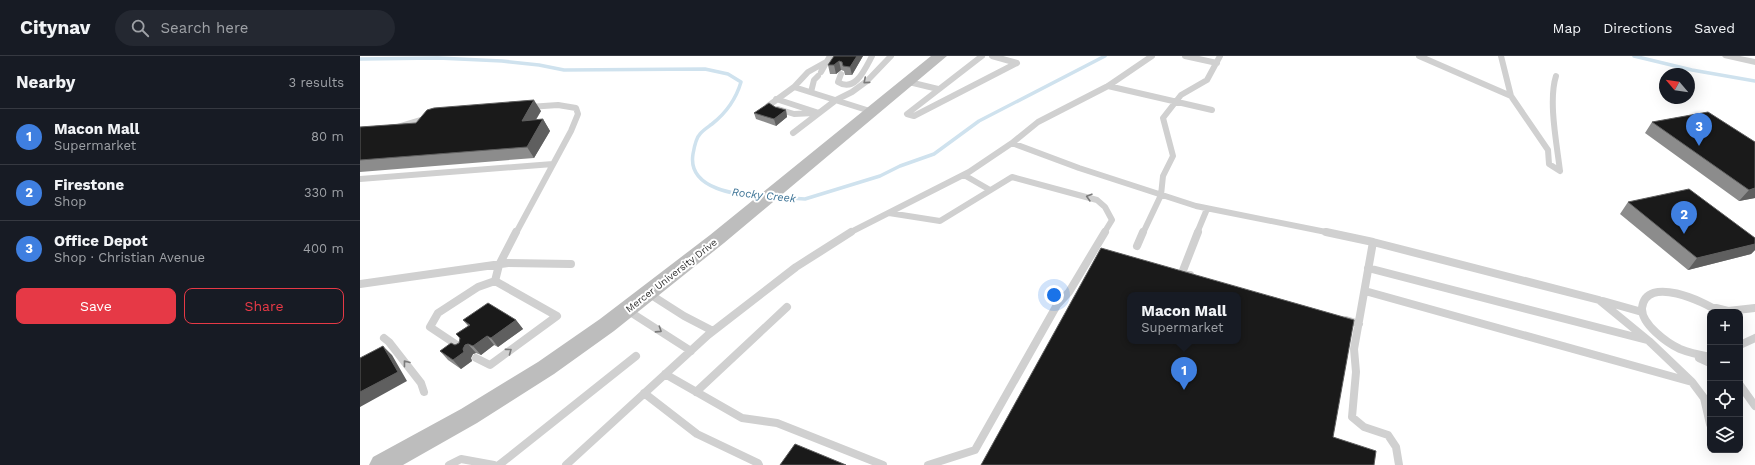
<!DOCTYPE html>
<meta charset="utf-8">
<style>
body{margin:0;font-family:"Work Sans",sans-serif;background:#242831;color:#f1f3f6}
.controls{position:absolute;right:12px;bottom:12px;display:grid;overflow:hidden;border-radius:8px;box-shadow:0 4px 16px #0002}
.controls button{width:36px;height:36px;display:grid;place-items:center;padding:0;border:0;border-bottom:1px solid #363941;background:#171b24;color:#f1f3f6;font:20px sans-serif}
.compass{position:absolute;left:1299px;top:12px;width:36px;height:36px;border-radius:50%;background:#171b24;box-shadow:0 4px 16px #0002;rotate:299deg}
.you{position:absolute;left:694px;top:239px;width:14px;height:14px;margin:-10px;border:3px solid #fff;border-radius:50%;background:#1a73e8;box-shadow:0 0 0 6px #1a73e833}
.badge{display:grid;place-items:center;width:26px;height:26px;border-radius:50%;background:#e63946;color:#fff;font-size:13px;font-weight:700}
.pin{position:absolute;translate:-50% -33px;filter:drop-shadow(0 1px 2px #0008)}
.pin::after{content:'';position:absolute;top:21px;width:14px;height:12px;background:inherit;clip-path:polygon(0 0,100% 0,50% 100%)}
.popup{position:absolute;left:767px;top:236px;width:114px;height:52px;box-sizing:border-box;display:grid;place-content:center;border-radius:8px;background:#171b24;filter:drop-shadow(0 1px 3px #0005);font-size:13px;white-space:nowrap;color:#9ea1a6}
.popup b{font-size:15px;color:#f1f3f6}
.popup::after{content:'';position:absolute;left:50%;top:100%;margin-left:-8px;border:8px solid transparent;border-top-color:#171b24}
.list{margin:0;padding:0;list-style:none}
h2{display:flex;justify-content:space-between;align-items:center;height:52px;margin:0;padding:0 16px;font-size:17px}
h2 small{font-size:13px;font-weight:400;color:#9ea1a6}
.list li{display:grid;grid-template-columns:26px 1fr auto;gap:12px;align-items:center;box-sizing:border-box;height:56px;padding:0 16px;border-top:1px solid #363941}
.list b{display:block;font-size:15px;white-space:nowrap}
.list p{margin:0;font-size:13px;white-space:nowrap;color:#9ea1a6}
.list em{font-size:13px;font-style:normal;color:#9ea1a6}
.actions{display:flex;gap:8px;padding:12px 16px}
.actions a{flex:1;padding:9px 0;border:1px solid #e63946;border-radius:8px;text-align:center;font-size:14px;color:#e63946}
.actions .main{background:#e63946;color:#fff}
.icon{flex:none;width:22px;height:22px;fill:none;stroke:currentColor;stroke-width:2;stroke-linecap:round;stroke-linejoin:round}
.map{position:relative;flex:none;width:1395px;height:409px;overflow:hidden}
header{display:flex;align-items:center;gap:24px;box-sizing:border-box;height:56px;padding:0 20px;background:#171b24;border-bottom:1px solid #363941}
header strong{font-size:19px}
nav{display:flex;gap:22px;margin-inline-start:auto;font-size:14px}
.search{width:280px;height:36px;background:#242831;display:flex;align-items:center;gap:10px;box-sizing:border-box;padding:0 14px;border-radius:22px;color:#9ea1a6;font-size:15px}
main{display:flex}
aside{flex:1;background:#171b24}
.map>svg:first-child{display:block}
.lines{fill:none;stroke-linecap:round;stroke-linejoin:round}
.stream{stroke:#cfe2ee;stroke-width:3.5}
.service-far1{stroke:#d0d0d0;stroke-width:6}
.service{stroke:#d0d0d0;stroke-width:8}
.minor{fill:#d0d0d0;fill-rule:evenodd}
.secondary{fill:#bdbdbd;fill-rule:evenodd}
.wall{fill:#8c8c8c}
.shaded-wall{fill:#5f5f5f}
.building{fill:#1a1a1a;stroke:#5f5f5f;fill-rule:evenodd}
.oneway{stroke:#7a7a7a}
.labels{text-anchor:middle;stroke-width:4;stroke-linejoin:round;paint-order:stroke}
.street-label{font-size:10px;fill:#333;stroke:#fff}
.water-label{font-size:11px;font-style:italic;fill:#3f7597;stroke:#fff}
</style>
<header>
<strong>Citynav</strong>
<div class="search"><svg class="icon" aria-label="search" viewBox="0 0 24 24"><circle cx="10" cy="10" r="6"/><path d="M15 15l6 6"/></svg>Search here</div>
<nav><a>Map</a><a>Directions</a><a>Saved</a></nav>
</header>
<main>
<aside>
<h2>Nearby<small>3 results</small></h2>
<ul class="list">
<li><span class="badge" style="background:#3f7fe0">1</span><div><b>Macon Mall</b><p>Supermarket</p></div><em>80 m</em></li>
<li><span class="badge" style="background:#3f7fe0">2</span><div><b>Firestone</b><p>Shop</p></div><em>330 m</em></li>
<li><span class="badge" style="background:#3f7fe0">3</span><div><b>Office Depot</b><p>Shop · Christian Avenue</p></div><em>400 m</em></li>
</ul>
<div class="actions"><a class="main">Save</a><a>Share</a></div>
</aside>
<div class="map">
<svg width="1395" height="409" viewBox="0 0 1395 409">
<rect width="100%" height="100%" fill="#fff"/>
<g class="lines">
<path class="stream" d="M1274,0L1332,14L1395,25
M0,3L78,2L142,5L179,9L204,14L345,13L368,18L381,26C376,43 366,57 352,68C348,71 343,74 340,78C336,82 334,92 333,98C327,134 379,139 403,141
M414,141L445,143L520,120L540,110L574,98L619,65L745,0"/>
<path class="service-far1" d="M622,0L547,58L554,60L657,7L632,0
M825,0L857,7
M1059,0L1151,40
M1141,0L1151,40L1188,94L1189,108L1200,115
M461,16L470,0
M481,18L478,26C495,37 505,13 512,0
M1196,20C1188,45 1197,89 1200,115
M549,26L578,33
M748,30L852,54
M434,31L448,16L466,6
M451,36L454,24L458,20
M416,43L459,57
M408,50L434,31L513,56
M418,53L434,58L454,57
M37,71L67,62
M433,77L476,44L492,36L507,25L531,0
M652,87L719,112L836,150L971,177
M604,119L630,134
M0,123L193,108
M529,157L580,165L652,121L737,144L745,151L752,164L744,177
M156,177L211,75L218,58L216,52L198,49L169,51
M489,177L609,116L652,87L678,66L748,30L792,0
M783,177L801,139L803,120L813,100L803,62L821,39L847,24L860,0
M837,177L847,153"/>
<path class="service" d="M966,176L1013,186L1239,244L1289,285L1332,326
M1013,186L994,293L996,316L992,361L1004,371L1028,379L1036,391L1039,409
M777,190L783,176
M1008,212L1287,284
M830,219L822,217L838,176
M0,228L148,207L211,208
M1005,235L1332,326L1344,342L1350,368
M288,237L324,260L353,275
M1243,245L1282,256
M1356,252L1368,255L1395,252
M267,254L331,295
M986,264L999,268
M24,282L29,286L61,327L64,336
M1380,289L1395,282
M103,293L70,271L78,257L118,231L135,225
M1350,301C1340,299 1330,297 1320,293C1307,287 1281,268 1282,252C1286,218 1345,246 1359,256
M116,302L130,309L197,260L135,225L139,209L156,176
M1339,302L1350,307
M305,318L382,362L417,367L523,409
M1380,329L1395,350
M336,336L427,251
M284,337L337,378L398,407L399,409
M89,409L101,403L134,409
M139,409L276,300
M206,409L348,279L436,211L491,176
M568,409L615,394L697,249L709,236L745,176"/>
<path class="minor" d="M1362,0H1380L1395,3V9L1364,2Z"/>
<path class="secondary" d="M571,0H587L364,187L254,275L194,318L117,367L43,409H9L13,401L101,353L178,306L240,263L350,179Z"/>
</g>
<path class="wall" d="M474,0H503L492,19H485L484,15L481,14L476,18H470L468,9Z
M415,51L426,54L427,61L416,70L396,63L394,57Z
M181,55L176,64L183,63L190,75L174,102L0,116V71L56,67Z
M1348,56L1395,142L1379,145L1285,77L1292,66Z
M1268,146L1395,182V194L1391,198L1328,214L1260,158Z
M103,264H156L163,273L138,291L134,289L121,299L116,297L113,298L111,302L112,305L101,313L88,304L80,295L99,287L100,283L96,278L108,270Z"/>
<path class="shaded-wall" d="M497,0H503L492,19L490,11Z
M479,5L481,14L476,18L474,9Z
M174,44L181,55L168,76L162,65Z
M426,54L427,61L416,70L414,63Z
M183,63L190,75L174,102L167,91Z
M1395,132V142L1379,145L1389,134Z
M1395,188V194L1391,198L1328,214L1337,202Z
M156,264L163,273L138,291L131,282Z
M127,280L134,289L121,299L113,290Z
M108,288L116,297L113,298L111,302L112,305L101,313L93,304L105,289Z
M23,290L32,299L47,325L0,351V336Z"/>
<path class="building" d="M474,0H497L490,11L483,10L482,6L479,5L474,9H468Z
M174,44L162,65L183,63L167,91L0,104V71L56,67L67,54L74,52Z
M409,47L415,51L426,54L414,63L394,57Z
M1348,56L1395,86V132L1389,134L1292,66Z
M1329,133L1395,182V188L1337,202L1268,146Z
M741,192L994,264L973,381L1016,395L1014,409H621ZM770,239H878V285H770Z
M128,247L156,264L131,282L127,280L113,290L108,288L105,289L103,293L104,296L93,304L80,295L91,287L95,289L99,287L100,282L96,278L110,269L103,264Z
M23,290L38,316L0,336V302Z
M435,388L486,409H420Z"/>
<defs><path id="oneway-chevron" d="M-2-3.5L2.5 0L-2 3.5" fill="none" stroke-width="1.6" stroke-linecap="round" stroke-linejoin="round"/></defs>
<g class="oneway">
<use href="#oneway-chevron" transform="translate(506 25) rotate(140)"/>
<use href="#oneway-chevron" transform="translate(729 141) rotate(-164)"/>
<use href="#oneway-chevron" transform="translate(299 274) rotate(33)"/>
<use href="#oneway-chevron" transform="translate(149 295) rotate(-36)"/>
<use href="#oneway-chevron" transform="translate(46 307) rotate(-128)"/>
</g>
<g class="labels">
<g class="street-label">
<text transform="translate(311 219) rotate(-38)" y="4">Mercer University Drive</text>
</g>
<g class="water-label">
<text transform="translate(404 139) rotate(6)" y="4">Rocky Creek</text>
</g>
</g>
</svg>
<div class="controls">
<button>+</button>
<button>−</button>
<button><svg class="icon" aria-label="locate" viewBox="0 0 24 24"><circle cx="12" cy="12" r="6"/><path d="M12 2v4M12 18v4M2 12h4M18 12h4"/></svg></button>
<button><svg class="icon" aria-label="layers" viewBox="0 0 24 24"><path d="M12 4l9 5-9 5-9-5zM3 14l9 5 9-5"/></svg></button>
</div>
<svg class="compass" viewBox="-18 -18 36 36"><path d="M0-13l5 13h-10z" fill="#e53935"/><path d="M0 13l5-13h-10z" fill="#9ea1a6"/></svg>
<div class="you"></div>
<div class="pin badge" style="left:824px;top:334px;background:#3f7fe0">1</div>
<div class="popup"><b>Macon Mall</b>Supermarket</div>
<div class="pin badge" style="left:1324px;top:178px;background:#3f7fe0">2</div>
<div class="pin badge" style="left:1339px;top:90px;background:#3f7fe0">3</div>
</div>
</main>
